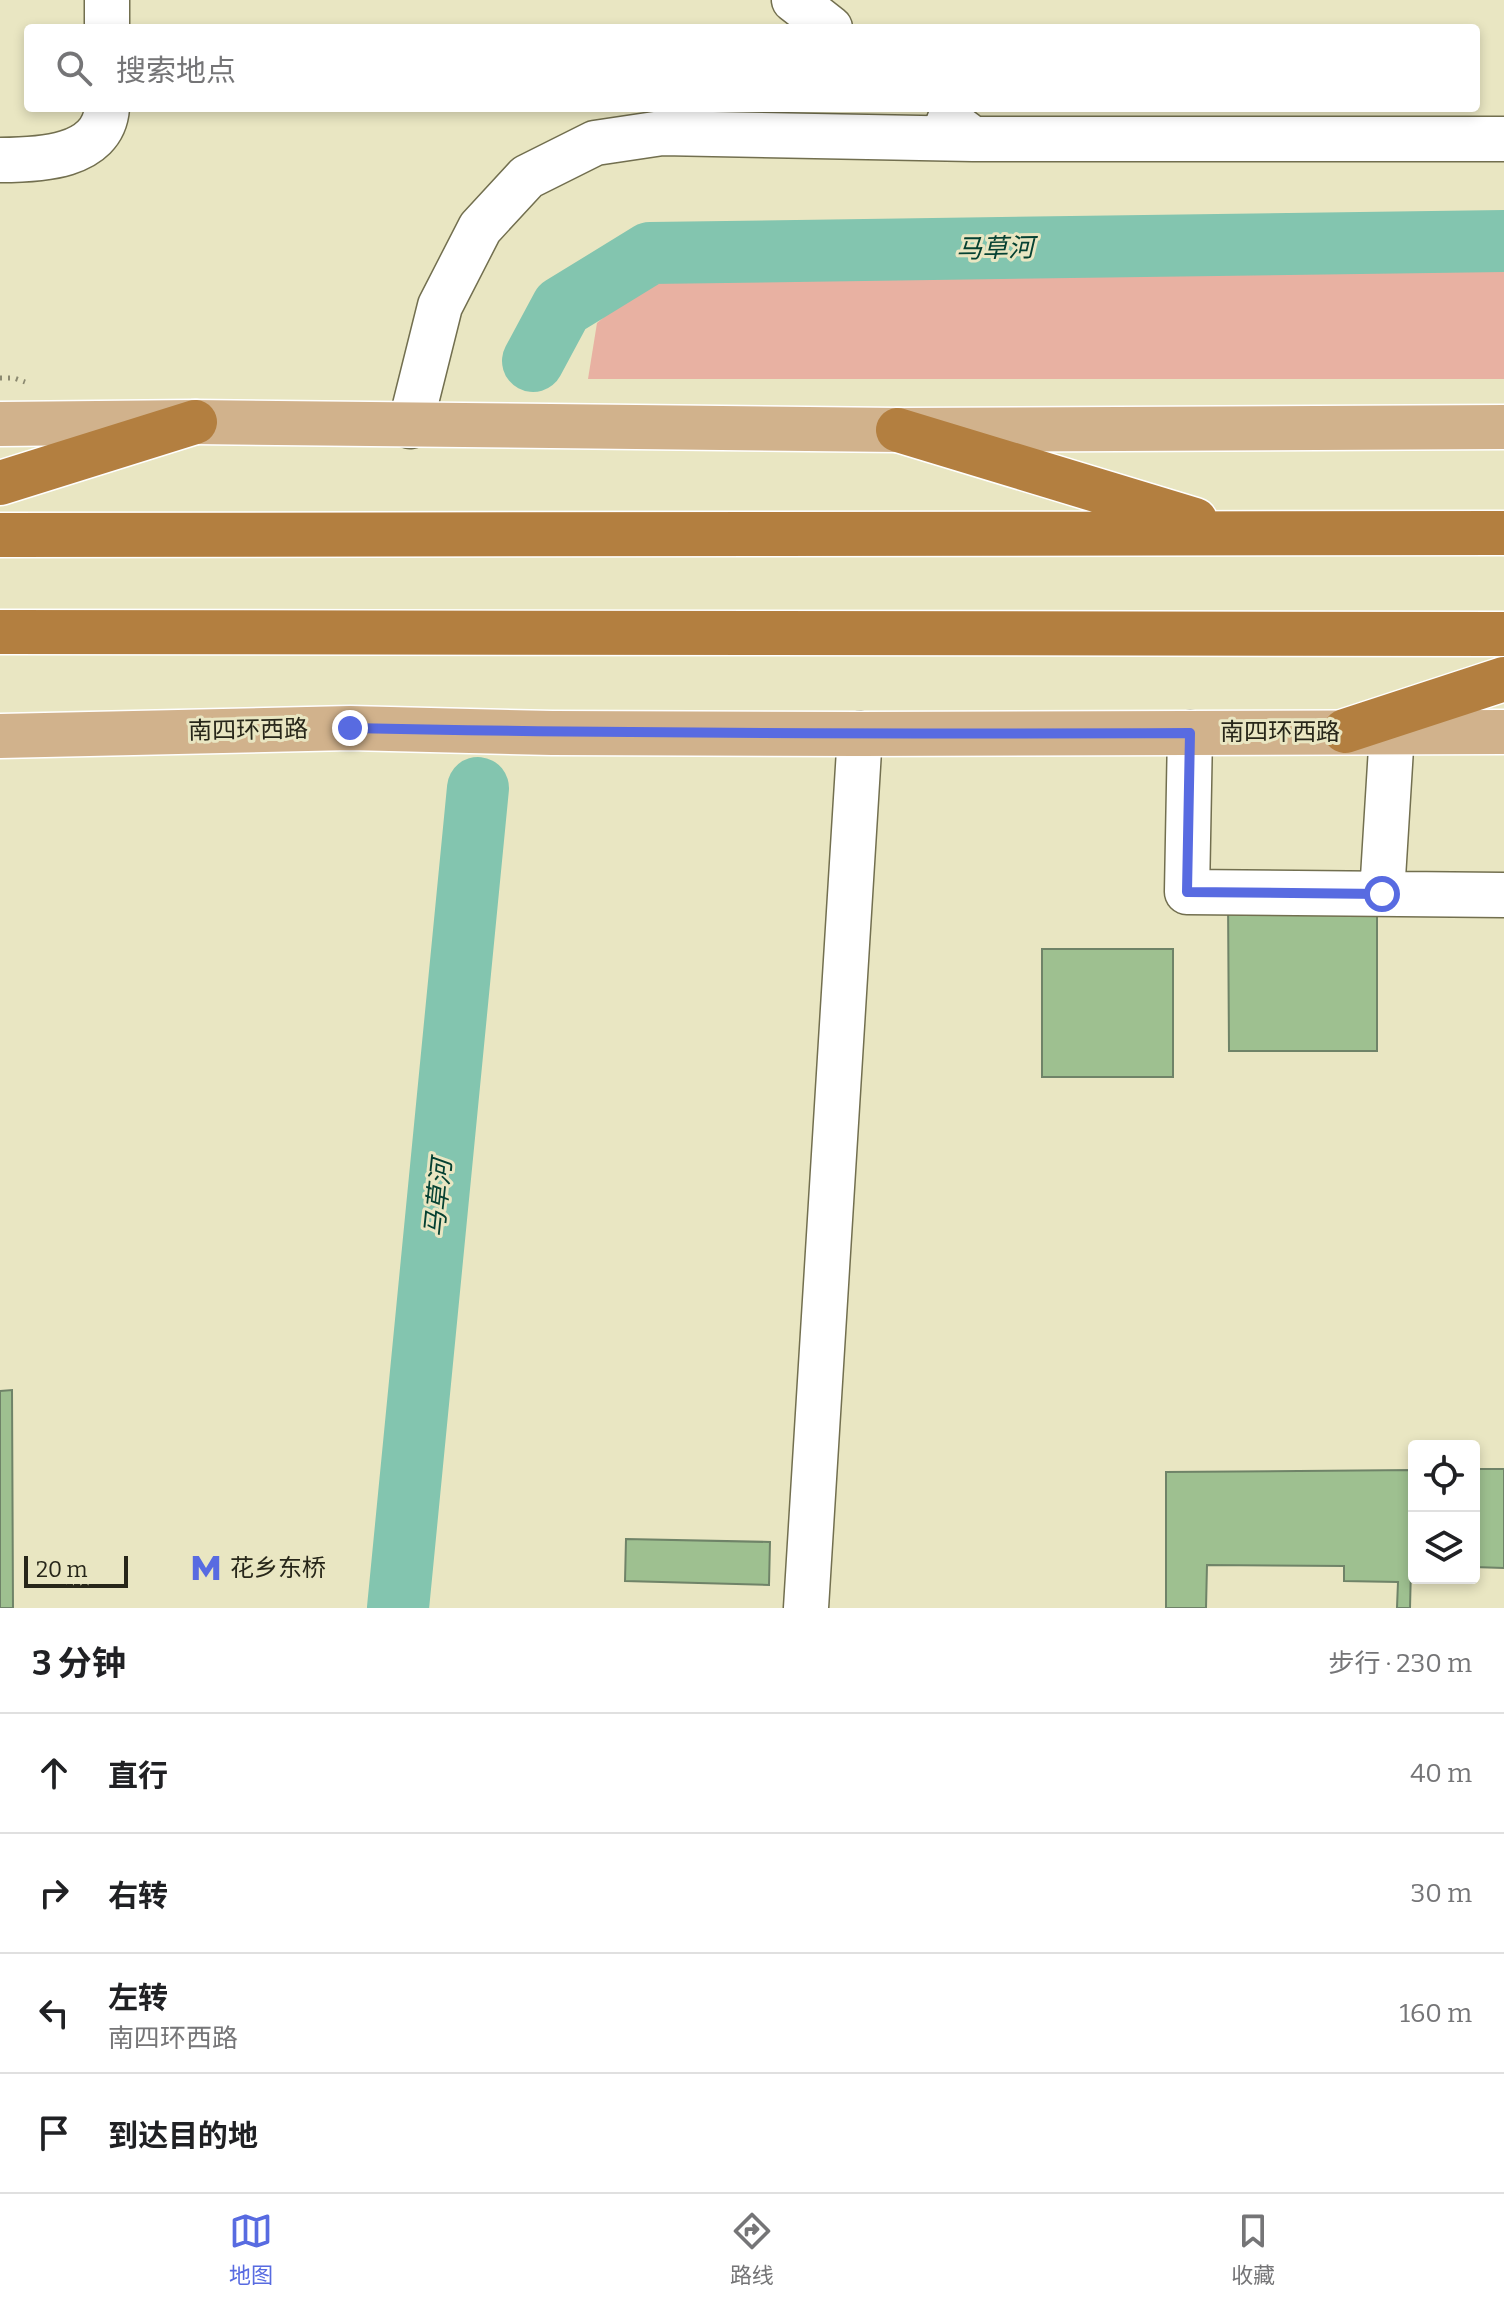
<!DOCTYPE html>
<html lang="zh">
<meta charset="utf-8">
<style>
body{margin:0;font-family:Bitter,"Noto Sans SC",serif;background:#f6f6f6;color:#202124}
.controls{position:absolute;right:24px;bottom:24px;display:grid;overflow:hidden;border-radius:8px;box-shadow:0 4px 12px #0003}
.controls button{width:72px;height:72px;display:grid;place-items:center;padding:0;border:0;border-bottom:2px solid #e0e0e0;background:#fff;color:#202124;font:40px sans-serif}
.scale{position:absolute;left:24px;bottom:20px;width:104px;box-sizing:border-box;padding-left:8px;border:4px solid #272619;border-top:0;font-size:22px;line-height:28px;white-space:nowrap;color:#272619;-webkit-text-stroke:6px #e9e6c2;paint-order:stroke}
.stop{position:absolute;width:24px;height:24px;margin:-18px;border:6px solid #586be1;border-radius:50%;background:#fff}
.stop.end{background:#586be1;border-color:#fff;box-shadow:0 2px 8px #0008}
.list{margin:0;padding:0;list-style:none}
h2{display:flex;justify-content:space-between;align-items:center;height:104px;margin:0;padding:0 32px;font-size:34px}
h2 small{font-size:26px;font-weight:400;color:#757577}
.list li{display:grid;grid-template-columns:52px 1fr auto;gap:24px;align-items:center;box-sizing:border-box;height:120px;padding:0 32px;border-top:2px solid #e0e0e0}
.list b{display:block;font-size:30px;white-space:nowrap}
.list p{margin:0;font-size:26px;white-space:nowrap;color:#757577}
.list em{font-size:26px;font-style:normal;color:#757577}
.icon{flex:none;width:44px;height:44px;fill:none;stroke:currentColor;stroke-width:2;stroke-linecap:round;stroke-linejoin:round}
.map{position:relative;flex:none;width:1504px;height:1608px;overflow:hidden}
.search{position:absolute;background:#fff;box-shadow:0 4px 12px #0003;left:24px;right:24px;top:24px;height:88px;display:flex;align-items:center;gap:20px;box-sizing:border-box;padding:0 28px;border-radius:8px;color:#757577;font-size:30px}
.sheet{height:584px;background:#fff}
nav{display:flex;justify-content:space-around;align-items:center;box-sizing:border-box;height:112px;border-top:2px solid #e0e0e0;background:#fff;font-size:22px;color:#757577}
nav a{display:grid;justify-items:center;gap:4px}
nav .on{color:#586be1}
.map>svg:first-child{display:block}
.green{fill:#e8b1a2}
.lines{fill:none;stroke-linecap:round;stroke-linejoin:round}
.river{stroke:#83c5af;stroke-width:62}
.building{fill:#9ec090;stroke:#6f8368;stroke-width:2}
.minor-casing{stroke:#726f4f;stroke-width:47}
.major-casing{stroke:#fff;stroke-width:47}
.highway-casing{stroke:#fff;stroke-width:47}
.path{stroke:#8b8970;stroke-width:5;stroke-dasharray:2 6;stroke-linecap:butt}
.minor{stroke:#fff;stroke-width:44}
.major{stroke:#d1b28c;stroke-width:44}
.highway{stroke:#b37f40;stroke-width:44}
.route{stroke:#586be1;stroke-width:10}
.labels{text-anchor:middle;stroke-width:6;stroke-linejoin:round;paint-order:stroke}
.street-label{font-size:24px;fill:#272619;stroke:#e9e6c2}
.poi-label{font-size:24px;fill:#272619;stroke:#e9e6c2;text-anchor:start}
.water-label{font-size:26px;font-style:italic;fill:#054132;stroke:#e9e6c2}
</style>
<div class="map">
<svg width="1504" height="1608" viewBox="0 0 1504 1608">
<rect width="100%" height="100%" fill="#e9e6c2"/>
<path class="green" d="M1504,268V379H588L597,323L654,275L694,272Z"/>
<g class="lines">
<path class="river" d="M533,361L562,307L650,253L1504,241
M398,1608L478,788"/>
</g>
<path class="building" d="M1377,898V1051H1229L1228,899Z
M1042,949H1173V1077H1042Z
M12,1390L13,1608H0V1391Z
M1474,1469H1504V1568L1474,1567Z
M1414,1470V1567H1411L1410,1608H1397L1398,1582L1344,1581V1566L1207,1565L1206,1608H1166V1472Z
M626,1539L770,1542L769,1585L625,1581Z"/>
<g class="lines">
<g class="minor-casing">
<path id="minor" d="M107,0V28
M794,0L830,28
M949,121L973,139H1504
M0,160C39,160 103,158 107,108
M410,426L440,306L480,228L527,177L595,143L662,133L973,139
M1190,733L1187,892L1504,895
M1382,894L1392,732
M806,1608L860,734"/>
</g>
<g class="major-casing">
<path id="major" d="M0,424L195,422L898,430L1504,427
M0,736L350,728L552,733L860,734L1504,732"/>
</g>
<g class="highway-casing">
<path id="highway" d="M898,430L1195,520
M0,483L195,422
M0,535L1504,533
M0,632L1504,634
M1345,731L1504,679"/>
</g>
<path class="path" d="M0,378H14L25,382"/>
<use href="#minor" class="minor"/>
<use href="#major" class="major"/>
<use href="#highway" class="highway"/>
</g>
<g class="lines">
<path class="route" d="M350,728C630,734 910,734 1190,733L1187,892L1382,894"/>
</g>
<defs>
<g id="metro-bare" transform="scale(2.4)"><path d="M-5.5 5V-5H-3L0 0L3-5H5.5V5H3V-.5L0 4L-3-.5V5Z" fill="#586be1" stroke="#e9e6c2" stroke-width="2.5" paint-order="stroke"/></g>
</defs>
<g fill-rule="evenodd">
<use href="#metro-bare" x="206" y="1568"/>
</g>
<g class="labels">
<g class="street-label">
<text transform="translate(248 730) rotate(-1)" y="8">南四环西路</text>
<text x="1280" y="740">南四环西路</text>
</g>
<g class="poi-label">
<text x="230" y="1576">花乡东桥</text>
</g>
<g class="water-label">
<text transform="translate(995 248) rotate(-1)" y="9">马草河</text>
<text transform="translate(438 1198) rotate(-84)" y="9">马草河</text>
</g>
</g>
</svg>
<div class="controls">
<button><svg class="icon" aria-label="locate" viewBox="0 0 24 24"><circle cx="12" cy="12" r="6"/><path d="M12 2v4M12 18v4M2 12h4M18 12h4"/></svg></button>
<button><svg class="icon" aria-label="layers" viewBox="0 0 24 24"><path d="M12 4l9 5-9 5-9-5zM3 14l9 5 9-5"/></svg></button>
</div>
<div class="scale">20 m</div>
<div class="stop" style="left:1382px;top:894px"></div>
<div class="stop end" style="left:350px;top:728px"></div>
<div class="search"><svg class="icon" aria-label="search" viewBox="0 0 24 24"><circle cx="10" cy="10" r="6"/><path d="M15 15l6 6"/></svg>搜索地点</div>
</div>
<section class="sheet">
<h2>3 分钟<small>步行 · 230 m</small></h2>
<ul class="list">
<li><svg class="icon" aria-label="ahead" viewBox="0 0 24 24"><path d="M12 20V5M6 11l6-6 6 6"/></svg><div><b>直行</b></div><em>40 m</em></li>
<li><svg class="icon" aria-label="right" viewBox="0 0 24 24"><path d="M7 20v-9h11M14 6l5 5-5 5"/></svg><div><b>右转</b></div><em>30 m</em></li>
<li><svg class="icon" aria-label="left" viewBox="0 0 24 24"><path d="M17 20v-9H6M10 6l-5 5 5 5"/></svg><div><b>左转</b><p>南四环西路</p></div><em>160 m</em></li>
<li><svg class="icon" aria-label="arrive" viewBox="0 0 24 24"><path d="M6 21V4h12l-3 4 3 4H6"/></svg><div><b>到达目的地</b></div></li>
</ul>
</section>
<nav>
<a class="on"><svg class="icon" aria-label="map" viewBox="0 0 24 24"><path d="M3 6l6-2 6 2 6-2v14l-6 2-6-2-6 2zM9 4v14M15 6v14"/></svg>地图</a>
<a><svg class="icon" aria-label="directions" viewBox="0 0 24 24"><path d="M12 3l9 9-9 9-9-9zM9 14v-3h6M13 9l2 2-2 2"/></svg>路线</a>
<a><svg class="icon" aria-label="saved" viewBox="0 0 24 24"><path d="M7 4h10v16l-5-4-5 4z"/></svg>收藏</a>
</nav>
